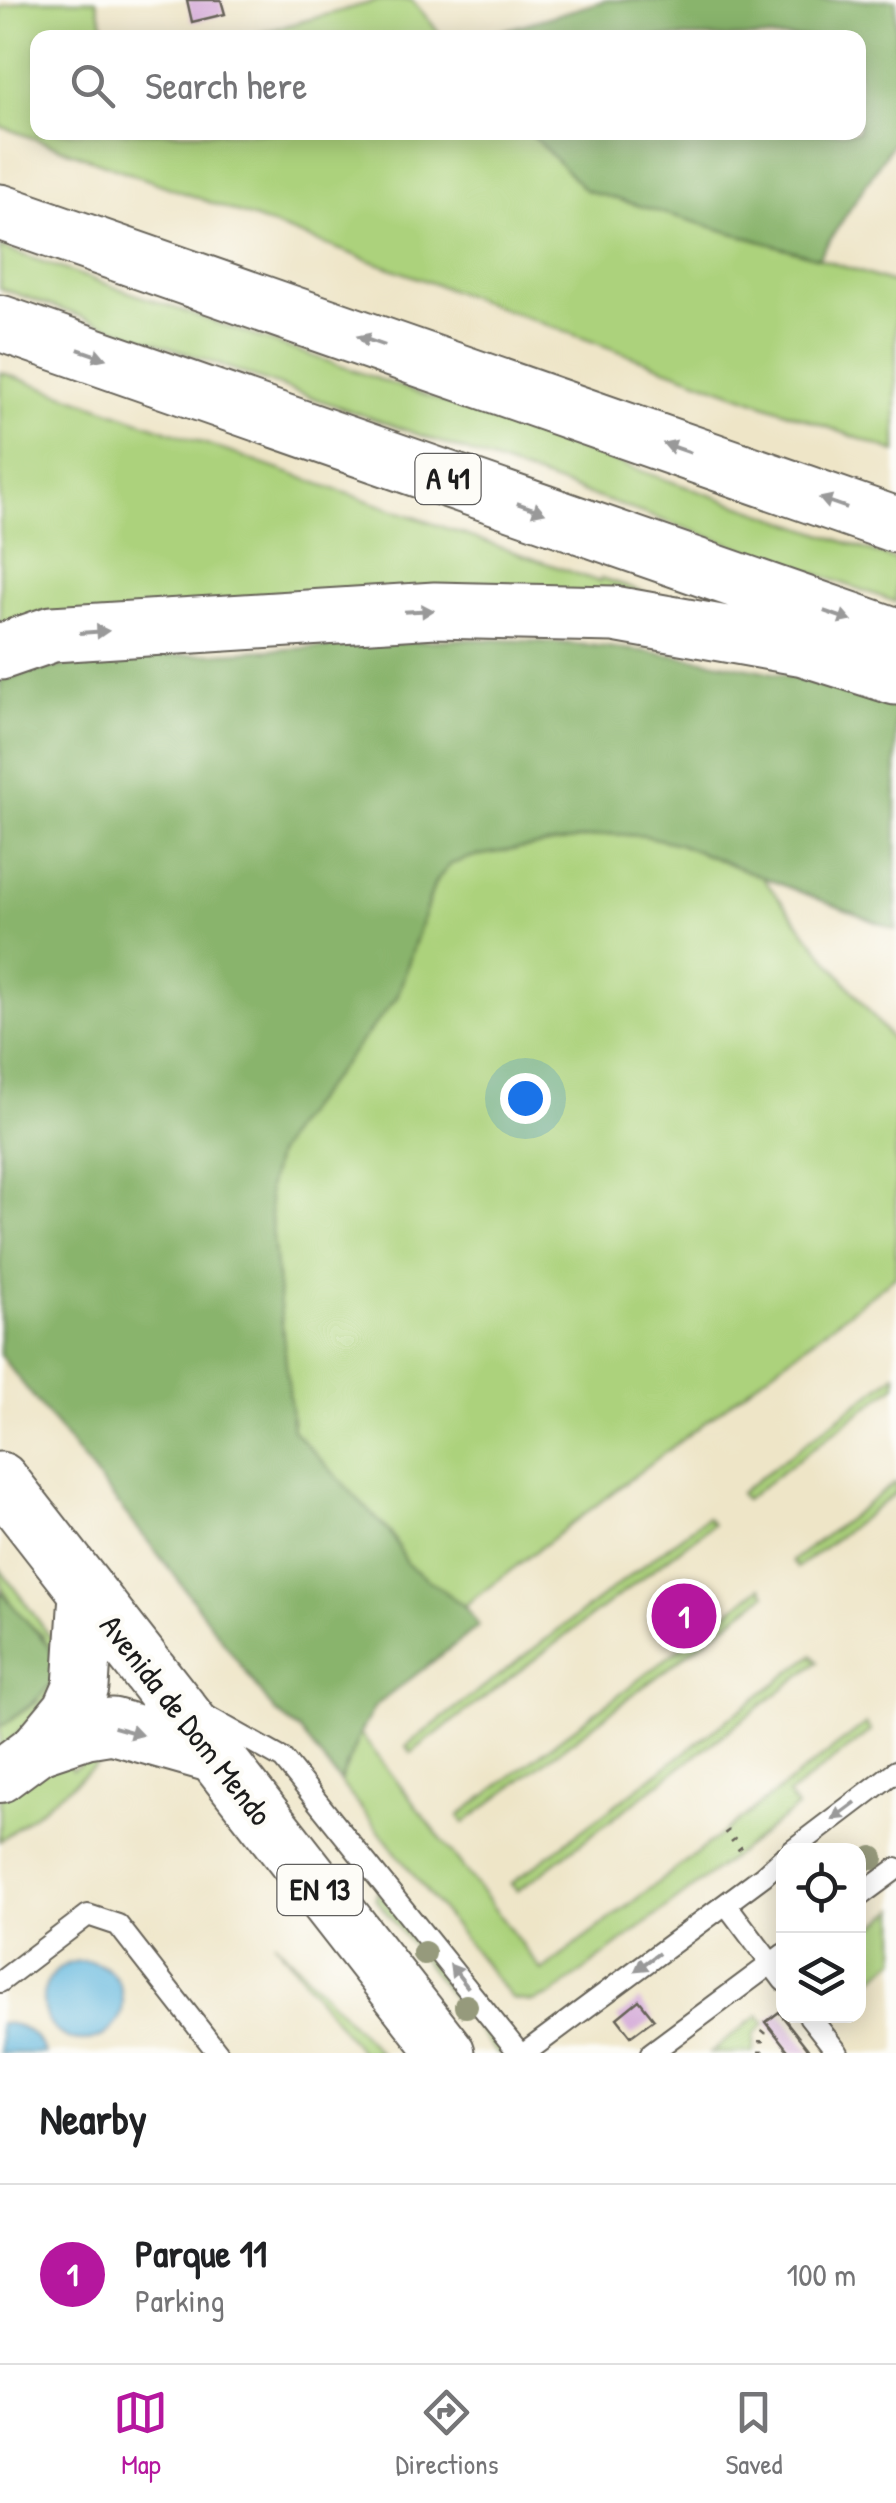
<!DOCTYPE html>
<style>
body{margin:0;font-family:"Patrick Hand",sans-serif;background:#f6f6f6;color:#202124}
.controls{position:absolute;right:30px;bottom:30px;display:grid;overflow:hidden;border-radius:20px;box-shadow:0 5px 25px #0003}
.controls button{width:90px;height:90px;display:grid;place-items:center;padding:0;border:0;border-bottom:2px solid #e0e0e0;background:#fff;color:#202124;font:50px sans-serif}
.you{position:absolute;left:525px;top:1098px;width:35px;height:35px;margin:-25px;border:8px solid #fff;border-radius:50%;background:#1a73e8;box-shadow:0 0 0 15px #1a73e833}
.badge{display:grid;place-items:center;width:65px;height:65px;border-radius:50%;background:#b5179e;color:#fff;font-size:32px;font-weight:700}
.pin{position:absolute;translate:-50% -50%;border:5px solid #fff;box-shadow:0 2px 10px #0006}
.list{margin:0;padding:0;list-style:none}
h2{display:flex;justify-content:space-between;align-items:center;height:130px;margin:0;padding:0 40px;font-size:42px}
h2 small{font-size:32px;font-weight:400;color:#757577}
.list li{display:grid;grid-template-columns:65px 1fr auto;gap:30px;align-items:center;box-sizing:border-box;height:180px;padding:0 40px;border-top:2px solid #e0e0e0}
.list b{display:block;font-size:38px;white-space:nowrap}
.list p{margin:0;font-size:32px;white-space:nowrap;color:#757577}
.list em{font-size:32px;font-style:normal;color:#757577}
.icon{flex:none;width:55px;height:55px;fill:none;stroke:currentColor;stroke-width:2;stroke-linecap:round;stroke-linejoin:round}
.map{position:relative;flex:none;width:896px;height:2053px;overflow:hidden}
.search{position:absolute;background:#fff;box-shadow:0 5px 25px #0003;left:30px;right:30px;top:30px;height:110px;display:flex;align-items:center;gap:25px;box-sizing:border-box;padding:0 35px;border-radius:20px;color:#757577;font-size:38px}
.sheet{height:310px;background:#fff}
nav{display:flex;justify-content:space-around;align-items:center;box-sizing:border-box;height:140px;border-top:2px solid #e0e0e0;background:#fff;font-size:28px;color:#757577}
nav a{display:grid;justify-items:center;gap:5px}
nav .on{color:#b5179e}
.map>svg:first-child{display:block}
.green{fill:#acd27c;stroke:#64774c;stroke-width:2.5}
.forest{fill:#89b46c;stroke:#526844;stroke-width:2.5}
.water{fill:#62b7de;stroke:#3f6a7d;stroke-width:2.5}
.building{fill:#d3a7d7}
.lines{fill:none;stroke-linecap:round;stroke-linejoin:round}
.service-casing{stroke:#666258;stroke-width:24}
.tertiary-casing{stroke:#666258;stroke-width:56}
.primary-casing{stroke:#666258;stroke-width:59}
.motorway-casing{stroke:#666258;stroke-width:59}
.path{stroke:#666258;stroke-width:6;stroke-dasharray:2.5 8;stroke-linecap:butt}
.service{stroke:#fff;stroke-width:20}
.tertiary{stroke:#fff;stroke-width:52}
.primary{stroke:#fff;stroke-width:55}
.motorway{stroke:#fff;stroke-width:55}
.tree{fill:#969a7c}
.oneway{fill:#999}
.labels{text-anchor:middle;stroke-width:9;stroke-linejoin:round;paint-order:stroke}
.shield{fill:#fdfcf7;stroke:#605f5e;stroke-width:2.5}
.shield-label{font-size:30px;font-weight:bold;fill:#1c1c1c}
.street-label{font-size:32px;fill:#1c1c1c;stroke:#fdfcf7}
</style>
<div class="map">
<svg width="896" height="2053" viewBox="0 0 896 2053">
<rect width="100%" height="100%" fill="#fdfcf7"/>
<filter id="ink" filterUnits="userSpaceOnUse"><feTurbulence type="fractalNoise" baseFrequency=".01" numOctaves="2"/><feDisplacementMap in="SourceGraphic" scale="20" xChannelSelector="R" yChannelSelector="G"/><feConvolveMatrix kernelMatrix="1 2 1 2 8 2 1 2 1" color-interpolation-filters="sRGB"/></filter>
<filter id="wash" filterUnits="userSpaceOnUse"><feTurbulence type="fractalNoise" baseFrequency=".0048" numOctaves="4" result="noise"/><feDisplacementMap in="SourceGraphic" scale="40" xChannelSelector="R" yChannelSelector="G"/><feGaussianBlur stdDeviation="2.25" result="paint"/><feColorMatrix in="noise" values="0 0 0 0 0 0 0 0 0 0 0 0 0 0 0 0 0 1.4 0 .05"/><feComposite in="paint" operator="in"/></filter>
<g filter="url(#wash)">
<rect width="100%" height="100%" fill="#eee5c7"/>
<path class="green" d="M26,0H96L107,37L38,38V132L530,133L585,190L818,258L896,284V452L0,126V8Z
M380,0H412L443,37H246Z
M0,247L896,560V602L0,288Z
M0,372L600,582L602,578L696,610L0,625Z
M610,834L645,836L679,844L762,877L896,1045V1276L464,1606L408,1565L391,1534L292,1430L268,1189L276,1155L293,1126L397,997L435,882L451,864L475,856Z
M896,1374V1385L745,1500L740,1493Z
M896,1482V1493L797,1568L792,1561Z
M707,1517L713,1524L411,1753L406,1746Z
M0,1569L64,1655L69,1673L0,1754V1727L37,1702L43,1636C21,1617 0,1600 0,1569Z
M761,1587L766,1594L464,1823L459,1816L469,1808Z
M813,1655L818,1662L548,1868L517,1891L511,1884Z
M866,1724L871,1731L788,1795L797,1808L552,1995L533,2002L512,1999L340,1782L360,1733L542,1971Z
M121,1746L0,1841V1798L60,1755L72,1770L96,1754Z
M378,1891L509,2053H496L375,1898Z
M896,1909V1960L859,1989V1938Z
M274,1941L380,2053H361Z
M759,2015L765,2023L754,2035V2053H710Z"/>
<path class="forest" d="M607,0H896V138L818,258L585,190L530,133L858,132V38L481,37Z
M464,639C612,641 754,662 896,704V930L679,844L645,836L610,834L475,856L451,864L435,882L397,997L293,1126L276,1155L268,1189L293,1430L391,1534L408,1565L464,1606L479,1626L375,1706L360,1733L340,1782L299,1730L275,1712L173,1573L0,1355V680L36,670L115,659Z
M0,1590C53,1658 95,1663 0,1727Z"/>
<path class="water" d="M43 2001a40 40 0 1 1 80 0a40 40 0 1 1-80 0Z
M0,2023C23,2023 35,2033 45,2053H0Z"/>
<g id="blocks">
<path class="building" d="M187,0H221L225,14L192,22Z
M639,2000L654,2019L631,2036L617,2018Z
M779,2012L811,2053H790L766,2022Z"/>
</g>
</g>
<g filter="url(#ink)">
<use href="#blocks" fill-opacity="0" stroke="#666258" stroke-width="2.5"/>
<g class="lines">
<g class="service-casing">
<path id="service" d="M208,1717L283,1759L519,2053
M792,1850L896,1771
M858,1897L896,1869
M726,1904L784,1981
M0,1982L88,1915L118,1925L218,2053
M809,2016L838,2053
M525,2053L763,1876L784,1857
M651,2053L784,1954"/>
</g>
<g class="tertiary-casing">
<path id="tertiary" d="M0,1776L42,1745"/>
</g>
<g class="primary-casing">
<path id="primary" d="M0,1480L447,2053
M42,1745L87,1730L112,1726L214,1755
M42,1745L71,1710L81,1687L87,1594"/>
</g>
<g class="motorway-casing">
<path id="motorway" d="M0,212L896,525
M0,323L896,636
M0,652L52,634L435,610L614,614L804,648L896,677"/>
</g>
<path class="path" d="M726,1831L741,1850
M761,2053V2035L768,2027"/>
<use href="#service" class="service"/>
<use href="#tertiary" class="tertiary"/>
<use href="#primary" class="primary"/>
<use href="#motorway" class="motorway"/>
</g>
<g class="tree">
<circle cx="872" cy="1858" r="12"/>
<circle cx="424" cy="1953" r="12"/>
<circle cx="466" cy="2006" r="12"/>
</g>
<defs><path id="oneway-solid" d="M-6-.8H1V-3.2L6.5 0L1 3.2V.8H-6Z" transform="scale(2.5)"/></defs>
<g class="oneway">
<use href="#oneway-solid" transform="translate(371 341) rotate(-161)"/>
<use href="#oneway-solid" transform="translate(92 354) rotate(19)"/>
<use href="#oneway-solid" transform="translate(677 448) rotate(-161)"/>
<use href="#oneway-solid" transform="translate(833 503) rotate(-161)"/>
<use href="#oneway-solid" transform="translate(531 508) rotate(19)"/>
<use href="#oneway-solid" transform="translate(419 611) rotate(-3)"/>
<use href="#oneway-solid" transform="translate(838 616) rotate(19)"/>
<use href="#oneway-solid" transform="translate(94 632) rotate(-4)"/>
<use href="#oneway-solid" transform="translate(128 1731) rotate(16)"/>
<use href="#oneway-solid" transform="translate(844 1811) rotate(143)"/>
<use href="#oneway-solid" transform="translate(647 1962) rotate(144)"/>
<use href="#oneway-solid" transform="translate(459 1976) rotate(-128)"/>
</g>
</g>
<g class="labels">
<g class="shield">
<rect x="415.5" y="454" width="65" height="50" rx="8"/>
<rect x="277.5" y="1865" width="85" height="50" rx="8"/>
</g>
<g class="shield-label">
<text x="448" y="489">A 41</text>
<text x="320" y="1900">EN 13</text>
</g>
<g class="street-label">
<text transform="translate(186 1720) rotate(52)" y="11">Avenida de Dom Mendo</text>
</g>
</g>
</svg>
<div class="controls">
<button><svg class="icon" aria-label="locate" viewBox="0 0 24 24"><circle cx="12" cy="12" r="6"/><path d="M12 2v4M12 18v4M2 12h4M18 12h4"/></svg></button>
<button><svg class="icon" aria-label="layers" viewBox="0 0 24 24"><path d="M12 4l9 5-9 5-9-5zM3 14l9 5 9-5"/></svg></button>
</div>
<div class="you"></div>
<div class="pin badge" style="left:684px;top:1616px">1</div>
<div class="search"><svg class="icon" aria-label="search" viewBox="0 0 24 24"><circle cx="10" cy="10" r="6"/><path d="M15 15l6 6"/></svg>Search here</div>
</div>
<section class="sheet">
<h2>Nearby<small></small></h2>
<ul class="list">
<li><span class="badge">1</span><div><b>Parque 11</b><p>Parking</p></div><em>100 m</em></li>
</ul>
</section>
<nav>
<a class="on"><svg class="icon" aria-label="map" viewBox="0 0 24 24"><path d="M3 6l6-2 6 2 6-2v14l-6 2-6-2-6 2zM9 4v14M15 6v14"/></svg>Map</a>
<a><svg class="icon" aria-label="directions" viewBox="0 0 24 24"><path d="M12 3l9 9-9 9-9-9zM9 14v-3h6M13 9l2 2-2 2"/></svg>Directions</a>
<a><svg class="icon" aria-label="saved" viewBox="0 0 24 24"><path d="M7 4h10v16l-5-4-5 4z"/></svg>Saved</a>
</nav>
